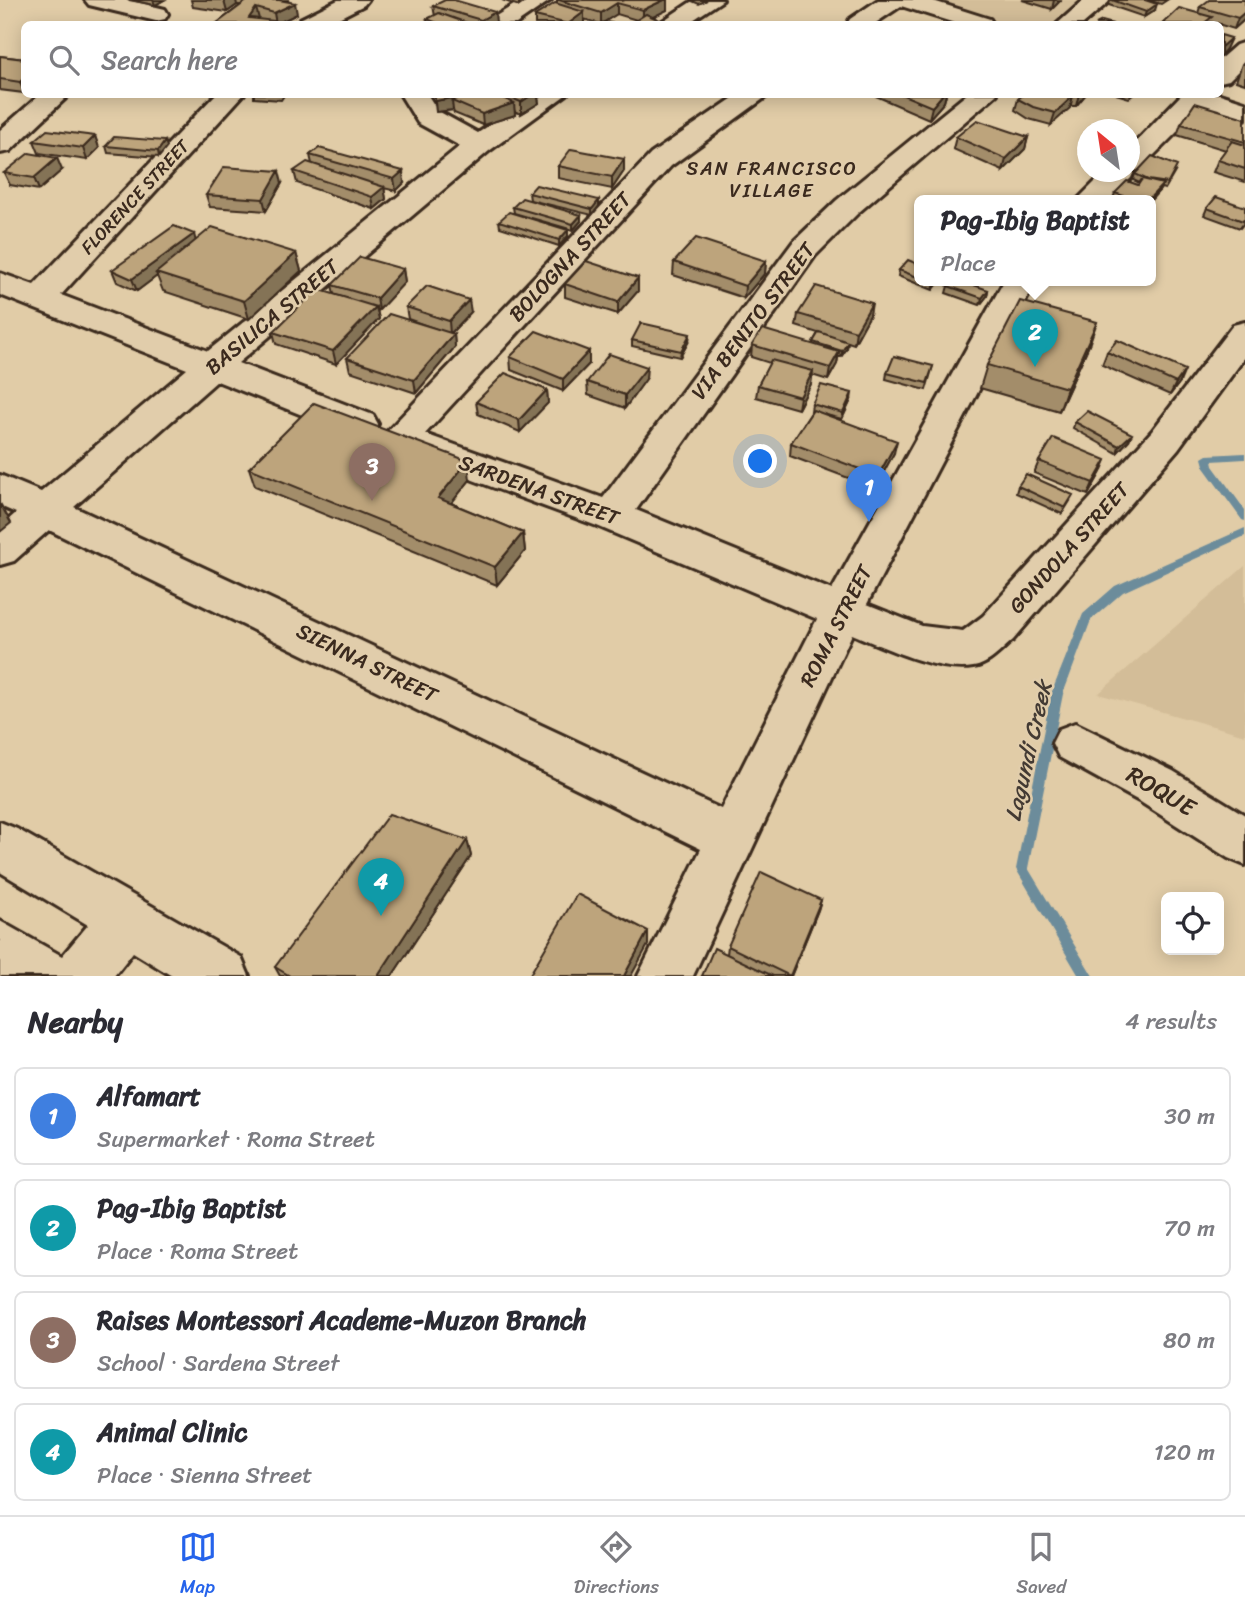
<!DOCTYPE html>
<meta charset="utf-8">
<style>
body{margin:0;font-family:Sriracha,sans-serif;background:#f2f2f3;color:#2b2b33}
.controls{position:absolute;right:21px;bottom:21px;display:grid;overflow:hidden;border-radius:10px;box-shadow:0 4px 18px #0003}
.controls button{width:63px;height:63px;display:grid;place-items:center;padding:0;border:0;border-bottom:2px solid #e1e1e2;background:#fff;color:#2b2b33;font:35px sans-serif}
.compass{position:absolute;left:1077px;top:119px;width:63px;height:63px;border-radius:50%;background:#fff;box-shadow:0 4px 18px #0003;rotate:330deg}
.you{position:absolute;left:761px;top:462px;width:24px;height:24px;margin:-18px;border:5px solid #fff;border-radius:50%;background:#1a73e8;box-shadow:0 0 0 10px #1a73e833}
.badge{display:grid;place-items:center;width:46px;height:46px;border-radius:50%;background:#2563eb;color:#fff;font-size:23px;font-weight:700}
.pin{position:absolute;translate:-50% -58px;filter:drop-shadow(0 2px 4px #0008)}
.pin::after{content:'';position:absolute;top:37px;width:24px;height:21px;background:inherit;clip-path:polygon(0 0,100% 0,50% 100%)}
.popup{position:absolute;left:914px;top:195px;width:242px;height:91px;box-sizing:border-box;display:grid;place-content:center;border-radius:10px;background:#fff;filter:drop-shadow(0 2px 5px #0005);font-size:23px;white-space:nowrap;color:#7c7c81}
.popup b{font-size:26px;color:#2b2b33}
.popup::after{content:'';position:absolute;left:50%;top:100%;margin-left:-14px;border:14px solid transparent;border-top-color:#fff}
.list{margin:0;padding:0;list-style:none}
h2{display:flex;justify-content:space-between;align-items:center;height:91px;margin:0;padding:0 28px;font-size:30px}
h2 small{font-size:23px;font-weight:400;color:#7c7c81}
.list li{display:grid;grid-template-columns:46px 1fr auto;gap:21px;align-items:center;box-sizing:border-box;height:98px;margin:0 14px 14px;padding:0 14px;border:2px solid #e1e1e2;border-radius:10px}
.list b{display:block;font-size:26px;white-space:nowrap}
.list p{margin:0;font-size:23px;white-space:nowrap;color:#7c7c81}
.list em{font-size:23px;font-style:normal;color:#7c7c81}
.icon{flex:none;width:38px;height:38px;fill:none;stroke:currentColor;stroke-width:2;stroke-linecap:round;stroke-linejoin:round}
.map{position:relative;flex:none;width:1245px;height:976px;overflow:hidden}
.search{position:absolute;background:#fff;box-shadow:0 4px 18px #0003;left:21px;right:21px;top:21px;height:77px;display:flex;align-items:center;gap:18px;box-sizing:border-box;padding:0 24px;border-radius:10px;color:#7c7c81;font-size:26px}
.sheet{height:539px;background:#fff}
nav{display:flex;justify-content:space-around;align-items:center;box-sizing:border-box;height:98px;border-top:2px solid #e1e1e2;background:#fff;font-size:19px;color:#7c7c81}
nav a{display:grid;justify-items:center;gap:4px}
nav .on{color:#2563eb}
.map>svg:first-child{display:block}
.built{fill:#d3bd98}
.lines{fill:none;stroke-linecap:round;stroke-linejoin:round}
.stream{fill:#6c8c9b;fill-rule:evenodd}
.minor-casing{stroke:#3b2a1e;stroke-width:6}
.major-casing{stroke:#3b2a1e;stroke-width:6}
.minor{fill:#e1cdab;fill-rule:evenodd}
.major{fill:#e1cdab;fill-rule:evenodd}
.wall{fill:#a38d6b;stroke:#3b2a1e;stroke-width:2}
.shaded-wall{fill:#847357;stroke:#3b2a1e;stroke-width:2}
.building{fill:#bda47c;stroke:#3b2a1e;stroke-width:2}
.labels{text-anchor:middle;stroke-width:5;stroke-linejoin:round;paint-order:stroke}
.far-street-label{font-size:18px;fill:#3b2a1e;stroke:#e1cdab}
.far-neighbourhood-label{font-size:19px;letter-spacing:2px;fill:#3b2a1e;stroke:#e1cdab}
.street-label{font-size:21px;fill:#3b2a1e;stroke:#e1cdab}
.water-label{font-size:23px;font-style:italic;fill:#433a33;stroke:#e1cdab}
.near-street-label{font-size:24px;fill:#3b2a1e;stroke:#e1cdab}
</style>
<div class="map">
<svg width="1245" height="976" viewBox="0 0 1245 976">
<rect width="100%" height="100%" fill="#e1cca7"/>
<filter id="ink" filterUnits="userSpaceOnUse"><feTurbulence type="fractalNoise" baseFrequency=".0143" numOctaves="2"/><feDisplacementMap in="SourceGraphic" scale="14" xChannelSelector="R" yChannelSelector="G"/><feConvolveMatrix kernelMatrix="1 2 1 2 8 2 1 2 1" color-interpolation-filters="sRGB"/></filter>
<g filter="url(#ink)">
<path class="built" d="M928,0H1088L1057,24H999Z
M1245,566V735L1098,694Z"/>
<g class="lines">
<path class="stream" d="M1245,453V459L1212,461L1213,466L1245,510V521L1242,520L1205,469L1202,458L1207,455Z
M1245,528V536L1123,592L1091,620L1063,694L1028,868L1093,976H1079L1016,869L1051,694L1083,614L1115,586Z"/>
<g class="minor-casing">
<path id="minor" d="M85,0H127L165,9L168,14L165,19L156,21L89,5Z
M338,0H368L364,5L327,24H297L300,19Z
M522,0H551L516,24H488L491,19Z
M694,0H723L687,24H658Z
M878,0H930L990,19L993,24H958L901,6L874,24H847L850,19Z
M1084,0H1111L1083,24H1057Z
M1245,42V64L1229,80L1220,82V59L1236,45Z
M41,94H70L10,151L0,153V130Z
M216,94H244L61,295L208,351L460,146L418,123L400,94H427L438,111L478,133L535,94H567L489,151L238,363L373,415L378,424L373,433L360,437L347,433L217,381L74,507L721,809L817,619L597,526L406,455L403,451L386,448L380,439L651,154L739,94H770L671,166L425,434L603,498L793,242L837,200L967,94H997L859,212L815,256L636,510L832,590L1004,281H1036L867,604L922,626L963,631L983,616L1152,431L1233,325L1245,322V357L1178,449L1013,640C1001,650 989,665 973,667C939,673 883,647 852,634L693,976H638L701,849L49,530L14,561L0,565V527L16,513L0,506V475L41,492L187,369L0,295V273L34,285Z
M1182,94H1220L1245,102V119L1203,106L1140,169L1134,171L1131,178L1108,201H1076L1105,172H1130V148Z
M1075,723L1173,771L1245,815V865L1228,858L1139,801L1059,757L1052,743L1059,729Z"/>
</g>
<g class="major-casing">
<path id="major" d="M0,822L17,829L241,957L249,976H172L133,952L114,976H0V921L62,956L88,925L0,872Z"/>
</g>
<use href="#minor" class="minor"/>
<use href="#major" class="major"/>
</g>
<path class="wall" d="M129,0H164L155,5Z
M191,0H289L286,1L297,14L281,22L216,24L241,5H237L227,12L193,7Z
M502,0H527L519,6Z
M557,0H667V10L652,17L664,22V24H630L637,20L617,14L600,24L584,19V23L582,24H535V16L557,3Z
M690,0H707L699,4Z
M1022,0H1061L1052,9Z
M1110,0H1145L1155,10L1144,17L1109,5Z
M1147,0H1167L1161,4Z
M1245,0V19L1234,29L1221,25V24L1210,22L1207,24H1165L1198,13L1200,7Z
M433,6L496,23L493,24H428L427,19L435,16Z
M0,56L24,59V93L0,90Z
M1245,61V84L1236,81L1242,64Z
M254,94H285L281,100L254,98Z
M435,94H544L538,98L539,103L521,114L514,111L515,115L483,125L454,113L453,110L436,112Z
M876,94H946L944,102L929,119L876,96Z
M1024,94H1086L1076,106H1070L1051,125L1029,119L1015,110L1018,99Z
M1116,94H1134L1129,98Z
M1245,118V182L1213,172L1218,160L1226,150L1177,135L1181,124Z
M95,136L99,148L87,160L39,153L34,141Z
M956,137H1028L1025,149L1003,171L953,149Z
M165,141L167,147L159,157L108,153L106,146Z
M319,148L404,183L396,191L384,188L386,199L374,209L297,183L294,171L312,164L310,155Z
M624,159V171L612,189L558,178V166Z
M62,170L39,190L10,185L4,173Z
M1175,172L1165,189L1161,188L1150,201H1117L1113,199L1115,193L1138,185L1140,183L1133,180L1135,174Z
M282,183L266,211L210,207L206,195Z
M529,193L599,206L592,215L530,200Z
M513,207L581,215V221L573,230L514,213Z
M1245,207V222L1240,228L1204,215L1207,208Z
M499,221L568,230V236L559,246L500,227Z
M196,241L296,253L301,271L249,319L163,291L157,276L137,291L117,282L112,270Z
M766,261L765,273L744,298L673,275L674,262Z
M920,265V281H940L933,290L898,276L899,270Z
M403,269L405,282L379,310H377L379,319L336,364L276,344L273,332L334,294L332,285Z
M638,278V291L618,314L565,297V284Z
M948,286L988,290L987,296L980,305L946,293Z
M406,307L471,312L451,333L454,334L455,347L416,393L350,371L347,358L439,330L408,319Z
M798,314L870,315L854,344L848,342L847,348L841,357H838L837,364L828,380L812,375L811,384L798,409L756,397L758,385L770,363L751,357L752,345L813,344V342L818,333L796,326Z
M632,340L689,341L680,357L632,346Z
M1089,345L1059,411L980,388L987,365Z
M589,351V364L563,391L511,370L510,357Z
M1107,352L1180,382L1170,395L1102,365Z
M933,366L926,390L886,379L887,373Z
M646,379L625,408L588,395L587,382Z
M547,390L548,403L520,432L478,414L476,402Z
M851,400L842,419L826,415L894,453L875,488L790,456L791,443L812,411H811L812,404Z
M1075,422L1129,440L1117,453L1073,428Z
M1039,461L1101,472L1088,495L1034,473Z
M249,468L470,480L451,503L523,533L525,551L497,585L255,486Z
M1018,486L1070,501L1062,514L1016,493Z
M467,840L471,856L392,976H280L275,967Z
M821,900L818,910L791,976H702L727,954L728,946Z"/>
<path class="shaded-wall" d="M153,0H164L155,5Z
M226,0H236L237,5L227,12L224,1Z
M519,0H527L519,6Z
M664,0H667V10L643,22V10Z
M1054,0H1061L1052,9Z
M295,3L297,14L276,24L274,13Z
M617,3V14L601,24V13Z
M1157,4L1155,10L1144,17L1146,12Z
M256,8L259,19L249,18Z
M495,12L496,23L493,24H481V20Z
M584,12V23L582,24H568Z
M1245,12V19L1234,29L1238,18Z
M1231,38L1226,49L1221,55V47Z
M24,78V93L20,82Z
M533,94H544L538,98L539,103L521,114V102Z
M943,94H946L944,102L929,119L932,107Z
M1079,94H1086L1076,106Z
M463,96L452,101L453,110L436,112L435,101Z
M1073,96L1070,108L1051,125L1055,113Z
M514,103L515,115L483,125L482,114Z
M95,136L99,148L87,160L83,148Z
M1028,137L1025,149L1003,171L1006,159Z
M165,141L167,147L159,157L158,151Z
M57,158L62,170L39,190L34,178Z
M624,159V171L612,189V177Z
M279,171L282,183L266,211L263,199Z
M403,171L404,183L396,191L394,179Z
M1163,184L1160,190L1150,201H1147Z
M384,187L386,199L374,209L372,197Z
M599,200V206L592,215V209Z
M581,215V221L573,230V224Z
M568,230V236L559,246V240Z
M194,234L197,246L156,273L157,276L137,291L132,279Z
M296,253L301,271L249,319L244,301Z
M766,261L765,273L744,298L745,286Z
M403,269L405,282L379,310L377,298Z
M638,278V291L618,314V302Z
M937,281H940L933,290L935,284Z
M988,290L987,296L980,305L982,298Z
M469,300L471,312L450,334L449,321Z
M872,303L870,315L854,344L856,331Z
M376,307L379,319L336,364L333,351Z
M1097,322L1089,345L1059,411L1067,388Z
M454,334L455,347L416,393L414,380Z
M690,334L689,341L680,357L681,351Z
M848,342L847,348L841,357L842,351Z
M589,351V364L563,391V379Z
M839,352L837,364L828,380L830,368Z
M647,367L646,379L625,408V395Z
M1185,370L1180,382L1170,395L1176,383Z
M813,371L811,384L798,409L800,397Z
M547,390L548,403L520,432L519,420Z
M852,393L851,400L842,419L843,413Z
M1132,434L1129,440L1117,453L1119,446Z
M897,441L894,453L875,488L878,476Z
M1106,460L1101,472L1088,495L1093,483Z
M468,461L470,480L441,516L438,498Z
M1,505L11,523L0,532V506Z
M523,533L525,551L497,585L495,567Z
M467,840L471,856L392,976H378Z
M821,900L818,910L791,976H790Z
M648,931V945L631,976H624Z"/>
<path class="building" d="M248,0H279L295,3L274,13L256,8L249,18L283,22L279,24H216Z
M445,0H454L495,12L481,20L433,6Z
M559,0H622L621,1L624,0H664L643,10L617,3L601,13Z
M1112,0H1145L1157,4L1146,12Z
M1209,0H1245V12L1238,18L1200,7Z
M555,3L584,12L568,24L535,16Z
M1179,8L1212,17L1203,24H1162Z
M439,13L470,24H440L427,19Z
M646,14L664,22L658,24H630Z
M1102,21L1113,24H1096Z
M604,22L619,24H599Z
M1221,35L1231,38L1221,47Z
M0,56L24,59V78L20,82L0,79Z
M435,94H468L467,96L469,94H494L514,103L482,114L452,101L463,96L435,101Z
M502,94H533L521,102Z
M901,94H943L932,107Z
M1024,94H1070L1073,96L1055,113L1033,107L1018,99Z
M1195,103L1245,118V142L1181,124Z
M977,120L1028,137L1006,159L956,137Z
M47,130L95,136L83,148L34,141Z
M114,137L165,141L158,151L106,146Z
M1232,141L1245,145V169L1218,160Z
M319,148L403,171L394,179L310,155Z
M571,149L624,159L612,177L558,166Z
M29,153L57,158L34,178L4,173Z
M1152,156L1177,166L1168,183L1148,180L1135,174Z
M307,162L384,187L372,197L294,171Z
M224,167L279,171L263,199L206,195Z
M1142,179L1163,184L1147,201H1138L1115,193L1127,181L1138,185Z
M536,185L599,200L592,209L529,193Z
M1216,197L1245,207V219L1243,221L1207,208Z
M522,198L581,215L573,224L513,207Z
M509,212L568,230L559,240L499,221Z
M174,226L194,234L132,279L112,270Z
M212,227L296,253L244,301L156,273Z
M696,238L766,261L745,286L674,262Z
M360,257L403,269L377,298L332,285Z
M908,260L920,265V278L899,270Z
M586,261L638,278L618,302L565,284Z
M952,281H963L988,290L982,298L948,286Z
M427,286L469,300L449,321L406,307Z
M816,286L872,303L856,331L798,314Z
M317,289L376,307L333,351L273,332Z
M1020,301L1097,322L1067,388L987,365Z
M389,314L454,334L414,380L347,358Z
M641,323L690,334L681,351L632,340Z
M762,329L839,352L830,368L752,345Z
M536,331L589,351L563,379L510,357Z
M819,332L848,342L842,351L813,342Z
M1117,340L1185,370L1176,383L1107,352Z
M609,354L647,367L625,395L587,382Z
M894,356L933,366L927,383L887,373Z
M771,360L813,371L800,397L758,385Z
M505,373L547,390L519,420L476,402Z
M821,385L852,393L843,413L812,404Z
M314,403L468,461L438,498L523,533L495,567L249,468Z
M813,410L897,441L878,476L791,443Z
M1087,411L1132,434L1119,446L1075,422Z
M1053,438L1106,460L1093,483L1039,461Z
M1026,474L1073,495L1065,508L1018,486Z
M389,814L467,840L378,976H290L275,967Z
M761,872L821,900L790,976L728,946Z
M577,894L648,931L624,976H529Z
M714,948L773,976H702Z"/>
</g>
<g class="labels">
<g class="far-street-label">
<text transform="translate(135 197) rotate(-47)" y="6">FLORENCE STREET</text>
</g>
<g class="far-neighbourhood-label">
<text x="772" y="175">SAN FRANCISCO<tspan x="772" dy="22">VILLAGE</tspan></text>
</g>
<g class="street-label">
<text transform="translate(570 257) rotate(-47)" y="7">BOLOGNA STREET</text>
<text transform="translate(272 317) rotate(-40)" y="7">BASILICA STREET</text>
<text transform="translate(753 321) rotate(-53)" y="7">VIA BENITO STREET</text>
<text transform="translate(539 490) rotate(20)" y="7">SARDENA STREET</text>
<text transform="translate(1069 548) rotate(-48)" y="7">GONDOLA STREET</text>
<text transform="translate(836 626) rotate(-63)" y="7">ROMA STREET</text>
<text transform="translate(367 663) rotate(26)" y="7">SIENNA STREET</text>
</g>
<g class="water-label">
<text transform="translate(1028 751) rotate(-77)" y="8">Lagundi Creek</text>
</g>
<g class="near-street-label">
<text transform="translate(1161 791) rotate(30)" y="8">ROQUE</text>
</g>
</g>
</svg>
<div class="controls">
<button><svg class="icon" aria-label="locate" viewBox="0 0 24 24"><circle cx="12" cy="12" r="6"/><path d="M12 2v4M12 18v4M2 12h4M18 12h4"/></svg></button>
</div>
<svg class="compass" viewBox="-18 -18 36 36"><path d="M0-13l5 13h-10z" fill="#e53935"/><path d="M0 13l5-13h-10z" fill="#7c7c81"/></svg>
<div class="you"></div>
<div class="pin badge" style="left:869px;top:522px;background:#3f7fe0">1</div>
<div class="pin badge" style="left:1035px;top:367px;background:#0f9aa8">2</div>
<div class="popup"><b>Pag-Ibig Baptist</b>Place</div>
<div class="pin badge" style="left:372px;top:501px;background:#8d6e63">3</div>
<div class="pin badge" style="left:381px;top:916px;background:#0f9aa8">4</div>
<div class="search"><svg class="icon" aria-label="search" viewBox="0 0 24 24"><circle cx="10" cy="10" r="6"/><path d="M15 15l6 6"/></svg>Search here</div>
</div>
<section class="sheet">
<h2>Nearby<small>4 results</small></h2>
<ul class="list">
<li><span class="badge" style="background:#3f7fe0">1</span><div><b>Alfamart</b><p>Supermarket · Roma Street</p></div><em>30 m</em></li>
<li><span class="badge" style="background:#0f9aa8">2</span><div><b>Pag-Ibig Baptist</b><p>Place · Roma Street</p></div><em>70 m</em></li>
<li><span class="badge" style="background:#8d6e63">3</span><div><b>Raises Montessori Academe-Muzon Branch</b><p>School · Sardena Street</p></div><em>80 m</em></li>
<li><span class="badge" style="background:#0f9aa8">4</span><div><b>Animal Clinic</b><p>Place · Sienna Street</p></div><em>120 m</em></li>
</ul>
</section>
<nav>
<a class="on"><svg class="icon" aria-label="map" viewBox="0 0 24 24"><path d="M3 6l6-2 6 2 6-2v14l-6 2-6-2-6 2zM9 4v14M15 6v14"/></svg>Map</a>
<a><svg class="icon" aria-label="directions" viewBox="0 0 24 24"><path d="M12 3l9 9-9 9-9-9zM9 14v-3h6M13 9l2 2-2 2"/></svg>Directions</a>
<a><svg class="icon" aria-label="saved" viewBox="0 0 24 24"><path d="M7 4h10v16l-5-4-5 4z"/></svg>Saved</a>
</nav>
